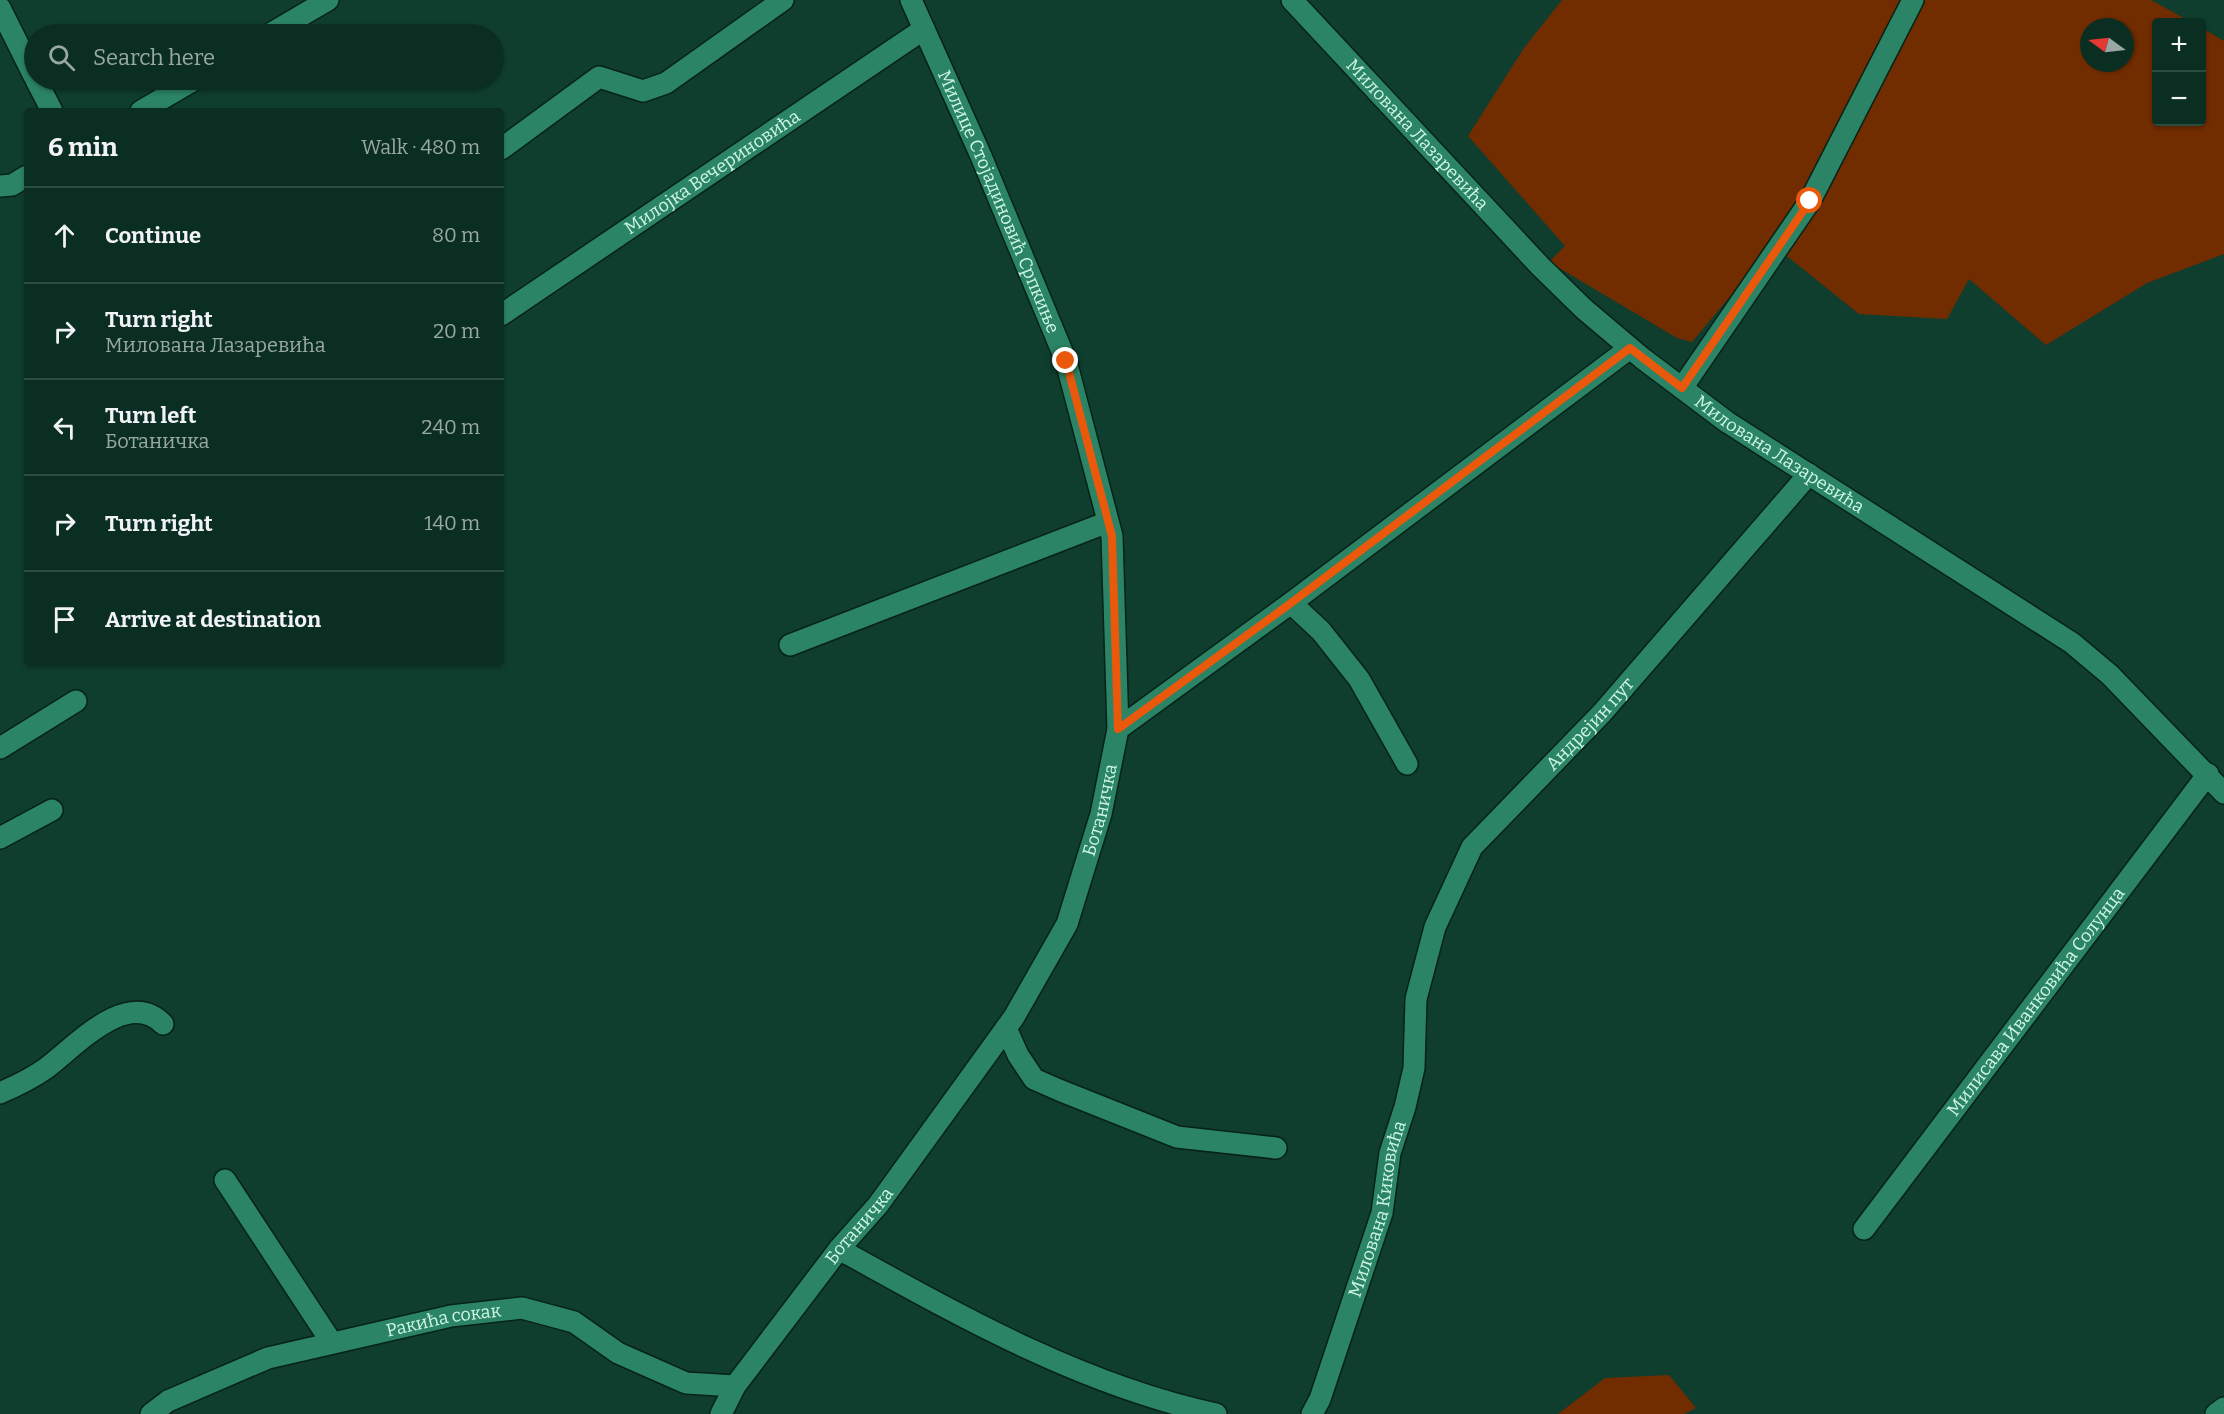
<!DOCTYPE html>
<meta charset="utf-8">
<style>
body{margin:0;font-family:Bitter,serif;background:#193a2f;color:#f1f3f6}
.controls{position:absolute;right:18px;top:18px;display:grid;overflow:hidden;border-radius:6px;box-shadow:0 2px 4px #0004}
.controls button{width:54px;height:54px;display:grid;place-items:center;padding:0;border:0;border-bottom:2px solid #2b4a40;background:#0b2e22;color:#f1f3f6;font:30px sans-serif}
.compass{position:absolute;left:2080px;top:18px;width:54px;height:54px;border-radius:50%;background:#0b2e22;box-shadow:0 2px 4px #0004;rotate:285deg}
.stop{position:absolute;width:18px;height:18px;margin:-14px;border:4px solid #ea580c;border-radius:50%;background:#fff}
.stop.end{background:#ea580c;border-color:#fff;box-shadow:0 2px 6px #0008}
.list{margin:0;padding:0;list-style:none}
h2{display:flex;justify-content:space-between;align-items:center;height:78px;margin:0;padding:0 24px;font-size:26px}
h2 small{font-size:20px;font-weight:400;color:#9aa8a5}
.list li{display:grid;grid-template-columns:39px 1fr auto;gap:18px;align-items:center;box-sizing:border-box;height:96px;padding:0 24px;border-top:2px solid #2b4a40}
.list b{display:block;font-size:22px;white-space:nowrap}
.list p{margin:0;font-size:20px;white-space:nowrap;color:#9aa8a5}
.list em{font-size:20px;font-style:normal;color:#9aa8a5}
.icon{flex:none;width:33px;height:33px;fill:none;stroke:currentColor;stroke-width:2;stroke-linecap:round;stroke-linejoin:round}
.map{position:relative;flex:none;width:2224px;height:1414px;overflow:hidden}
.search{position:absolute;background:#0b2e22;box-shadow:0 2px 4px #0004;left:24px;top:24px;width:480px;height:66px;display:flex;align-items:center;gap:15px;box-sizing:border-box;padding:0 21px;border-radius:33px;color:#9aa8a5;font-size:22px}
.panel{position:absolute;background:#0b2e22;box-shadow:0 2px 4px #0004;left:24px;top:108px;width:480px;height:558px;border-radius:6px}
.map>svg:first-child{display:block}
.green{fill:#712c00;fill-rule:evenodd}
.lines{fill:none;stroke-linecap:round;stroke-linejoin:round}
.minor-casing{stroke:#072218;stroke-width:24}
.minor{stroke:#2b8465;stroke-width:21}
.route{stroke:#ea580c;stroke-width:8}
.labels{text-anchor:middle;stroke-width:4.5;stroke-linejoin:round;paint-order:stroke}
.street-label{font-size:18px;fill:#cef7e4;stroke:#023424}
</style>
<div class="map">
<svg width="2224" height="1414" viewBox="0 0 2224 1414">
<rect width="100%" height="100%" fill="#0f3e2e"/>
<path class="green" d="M1562,0H2151L2191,22H2156V122H2202V28L2224,41V254L2147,283L2046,345L1969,279L1947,319L1859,314L1773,245L1692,342L1677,338L1549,262L1565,246L1468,136L1524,48ZM2089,27H2125V63H2089Z
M1669,1375L1696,1408L1684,1414H1558L1605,1378Z"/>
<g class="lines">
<g class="minor-casing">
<g id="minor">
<path id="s1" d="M911,0L981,156L1066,361L1112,536L1118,729"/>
<path id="s2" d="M1292,0L1540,266L1584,309L1642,358L1727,422L2072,643L2110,675L2224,793"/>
<path d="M0,8L34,76"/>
<path d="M270,34L328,0"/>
<path d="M36,80L52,111"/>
<path d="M141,111L194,80"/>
<path d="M501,149L599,77L643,91L666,83L783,0"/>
<path d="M0,186L12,185L27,176"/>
<path id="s3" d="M501,315L924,29"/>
<path d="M1682,388L1810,201L1913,0"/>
<path d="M1291,603L1321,631L1359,679L1407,764"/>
<path d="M790,645L1108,522"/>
<path d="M0,748L76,701"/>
<path d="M0,838L52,810"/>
<path d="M1006,1028L1018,1055L1034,1079L1059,1090L1177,1137L1276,1148"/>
<path d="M0,1093C16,1086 31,1079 45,1069C74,1048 127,987 163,1024"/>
<path d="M225,1180L332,1343"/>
<path id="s4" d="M1864,1229L2208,774"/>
<path d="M839,1249C958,1315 1081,1385 1216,1414"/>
<path id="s5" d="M151,1414L168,1401L268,1358L451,1316L522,1308L574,1322L618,1353L686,1383L735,1386"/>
<path id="s6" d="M721,1414L735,1386L839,1249L878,1205L1014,1017L1067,924L1101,814L1118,729L1291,603L1630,348"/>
<path id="s7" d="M1312,1414L1320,1399L1382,1213L1390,1153L1405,1107L1414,1068L1416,999L1435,927L1472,847L1602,713L1809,474"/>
<path d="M2216,1414L2224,1408"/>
</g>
</g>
<use href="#minor" class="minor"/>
</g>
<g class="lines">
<path class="route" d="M1066,361L1112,536L1118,729L1291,603L1630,348L1682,388L1810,201"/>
</g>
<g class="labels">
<g class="street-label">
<text dy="6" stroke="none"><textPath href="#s2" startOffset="184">Милована Лазаревића</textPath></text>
<text dy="6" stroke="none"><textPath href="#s3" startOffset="255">Милојка Вечериновића</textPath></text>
<text dy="6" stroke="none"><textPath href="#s1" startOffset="220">Милице Стојадиновић Српкиње</textPath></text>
<text dy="6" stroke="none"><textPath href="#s2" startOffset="669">Милована Лазаревића</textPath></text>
<text dy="6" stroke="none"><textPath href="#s7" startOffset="764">Андрејин пут</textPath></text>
<text dy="6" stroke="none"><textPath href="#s6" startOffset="720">Ботаничка</textPath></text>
<text dy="6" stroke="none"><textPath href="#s4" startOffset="285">Милисава Иванковића Солунца</textPath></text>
<text dy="6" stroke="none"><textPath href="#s7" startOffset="216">Милована Киковића</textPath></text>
<text dy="6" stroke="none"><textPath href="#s6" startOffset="234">Ботаничка</textPath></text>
<text dy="6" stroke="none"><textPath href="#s5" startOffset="310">Ракића сокак</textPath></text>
</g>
</g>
</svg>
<div class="controls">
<button>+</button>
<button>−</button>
</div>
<svg class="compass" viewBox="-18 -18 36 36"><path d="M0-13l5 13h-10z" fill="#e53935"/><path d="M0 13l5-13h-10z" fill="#9aa8a5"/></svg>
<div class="stop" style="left:1810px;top:201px"></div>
<div class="stop end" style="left:1066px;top:361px"></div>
<div class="search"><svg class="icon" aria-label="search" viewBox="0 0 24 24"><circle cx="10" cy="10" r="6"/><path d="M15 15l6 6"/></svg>Search here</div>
<section class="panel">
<h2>6 min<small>Walk · 480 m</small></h2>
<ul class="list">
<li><svg class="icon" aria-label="ahead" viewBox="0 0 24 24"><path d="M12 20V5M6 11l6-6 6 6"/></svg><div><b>Continue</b></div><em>80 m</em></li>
<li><svg class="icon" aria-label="right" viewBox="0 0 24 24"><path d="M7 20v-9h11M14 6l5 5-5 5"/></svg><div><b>Turn right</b><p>Милована Лазаревића</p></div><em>20 m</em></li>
<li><svg class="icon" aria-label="left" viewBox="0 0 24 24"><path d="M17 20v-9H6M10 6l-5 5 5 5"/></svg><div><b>Turn left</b><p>Ботаничка</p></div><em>240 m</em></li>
<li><svg class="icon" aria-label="right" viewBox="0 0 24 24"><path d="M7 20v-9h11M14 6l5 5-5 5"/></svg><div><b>Turn right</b></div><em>140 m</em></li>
<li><svg class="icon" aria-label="arrive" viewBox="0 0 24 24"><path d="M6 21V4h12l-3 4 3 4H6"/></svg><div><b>Arrive at destination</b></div></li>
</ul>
</section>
</div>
